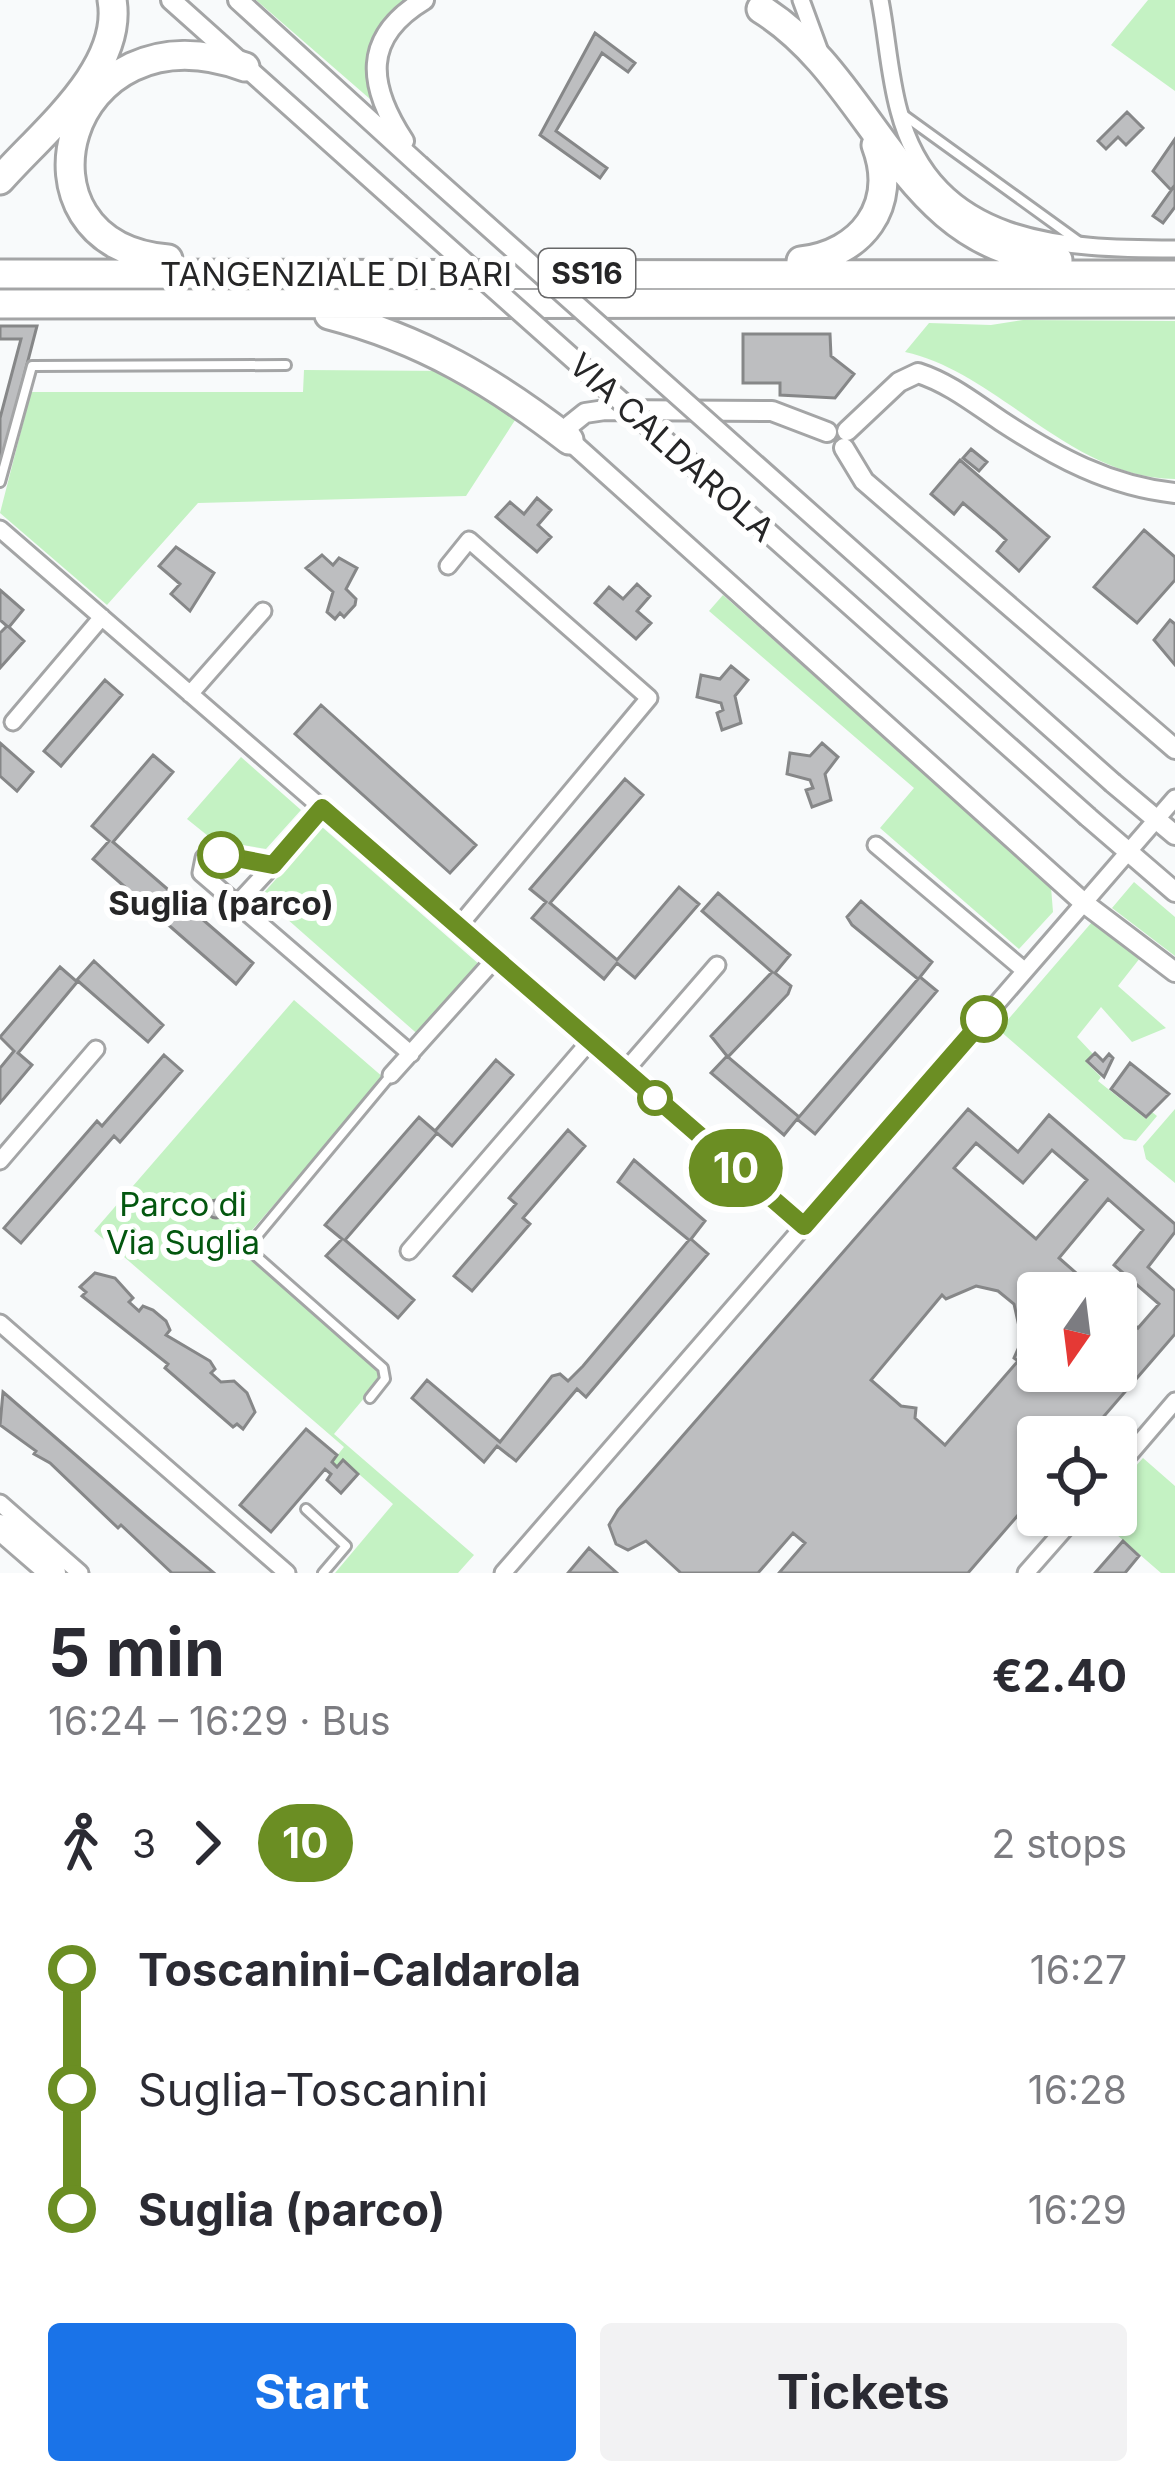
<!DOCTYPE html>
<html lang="en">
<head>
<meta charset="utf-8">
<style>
	:root { --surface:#fff; --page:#f2f2f3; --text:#2b2b33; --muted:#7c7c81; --accent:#1a73e8 }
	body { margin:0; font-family:Inter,sans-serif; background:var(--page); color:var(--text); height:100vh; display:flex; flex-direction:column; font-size:45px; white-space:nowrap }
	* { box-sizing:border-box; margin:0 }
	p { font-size:39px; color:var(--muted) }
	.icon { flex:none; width:66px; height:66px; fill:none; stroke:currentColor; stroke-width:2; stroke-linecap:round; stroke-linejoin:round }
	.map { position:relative; height:1573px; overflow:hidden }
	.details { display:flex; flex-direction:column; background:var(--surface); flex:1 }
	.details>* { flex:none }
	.badge { padding:0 24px; border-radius:39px; font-size:42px; line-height:78px }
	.needle { width:78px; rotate:194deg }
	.buttons { position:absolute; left:1017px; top:1272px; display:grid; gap:24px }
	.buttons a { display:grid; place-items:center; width:120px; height:120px; border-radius:12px; background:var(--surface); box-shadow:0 3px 9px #0004; font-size:60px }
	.map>.badge { position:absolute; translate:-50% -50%; box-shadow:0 0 0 6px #fff }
	.legs { display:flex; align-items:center; gap:18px; height:132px; padding:0 48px; font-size:39px }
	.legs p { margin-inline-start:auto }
	.overview { display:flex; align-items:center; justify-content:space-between; height:204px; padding:0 48px }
	h1 { font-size:66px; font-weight:700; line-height:90px }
	.cta { display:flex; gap:24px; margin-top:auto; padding:24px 48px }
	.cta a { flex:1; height:138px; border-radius:12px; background:var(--accent); color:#fff; font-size:48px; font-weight:700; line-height:138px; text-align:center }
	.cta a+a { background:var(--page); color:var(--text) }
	ul { padding:0 48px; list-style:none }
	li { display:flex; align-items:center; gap:42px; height:120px; font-size:45px }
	li i { display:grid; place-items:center; width:18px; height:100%; margin:0 15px; background:currentColor }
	li i::after { content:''; width:30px; height:30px; margin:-15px; border:9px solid; border-radius:50%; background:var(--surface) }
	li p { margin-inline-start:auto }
	li:first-child i { background:linear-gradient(#0000 50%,currentColor 0) }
	li:last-child i { background:linear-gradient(currentColor 50%,#0000 0) }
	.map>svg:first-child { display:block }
	.green { fill:#c4f2c3 }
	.building { fill:#bdbec0; stroke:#868788; stroke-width:3; fill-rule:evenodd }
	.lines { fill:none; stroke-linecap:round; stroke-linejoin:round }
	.service-casing { stroke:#a4a5a6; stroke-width:14 }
	.minor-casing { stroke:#a4a5a6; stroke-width:21 }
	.tertiary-casing { stroke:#a4a5a6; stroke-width:24 }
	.primary-casing { stroke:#a4a5a6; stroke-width:30 }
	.trunk-casing { stroke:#a4a5a6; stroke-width:33 }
	.service { stroke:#fff; stroke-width:8 }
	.minor { stroke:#fff; stroke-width:15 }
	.tertiary { stroke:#fff; stroke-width:18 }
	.primary { stroke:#fff; stroke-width:24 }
	.trunk { stroke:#fff; stroke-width:27 }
	.tertiary-bridge-casing { stroke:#a4a5a6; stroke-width:24; stroke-linecap:butt }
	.tertiary-bridge { stroke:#fff; stroke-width:18 }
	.line-1-casing { stroke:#fff; stroke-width:27 }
	.line-1 { stroke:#6b8e23; stroke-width:18 }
	.stop-1-dot { fill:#fff; stroke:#6b8e23; stroke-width:6 }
	.labels { text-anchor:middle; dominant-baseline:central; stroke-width:12; stroke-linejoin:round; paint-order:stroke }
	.shield { fill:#fff; stroke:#676768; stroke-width:3 }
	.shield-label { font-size:30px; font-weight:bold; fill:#262627 }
	.street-label { font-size:33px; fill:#262627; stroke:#fff }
	.stop-label { font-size:33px; font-weight:bold; fill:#262627; stroke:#fff }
	.park-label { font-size:33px; fill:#03570f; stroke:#fff }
</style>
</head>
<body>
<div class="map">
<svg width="1175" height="1573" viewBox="0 0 1175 1573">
	<rect width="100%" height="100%" fill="#f8fafb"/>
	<path class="green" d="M256,0h148c-30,23 -37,63 -34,99z
		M1148,0h27v91l-64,-46z
		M1023,320l152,1v158c-105,-1 -177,-107 -270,-127l24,-29 62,2z
		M304,370l146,1 69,43 -53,82 -268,7 -91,102 -107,-92 31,-121h272z
		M723,595l328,292 2,25 -34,37 -139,-121 34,-40 -205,-177z
		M241,757l60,53 -35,39 -53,-9 -26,-21z
		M322,827l158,138 -58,73 -161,-142z
		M1134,882l41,35v39l-63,-48z
		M1092,922l48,36 -22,28 48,42 -34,14 -31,-35 -24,30 16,17 -7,8 15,15 -3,4 48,38 6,-7 5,4 -21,25 -12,-2 -125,-109z
		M294,1000l90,78 -138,159 -2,13 136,120 1,8 -47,56 140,121 -16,18h-123l58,-69 -49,-43 -7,6 -5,-5 12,-15 -250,-216z
		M1175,1109v74l-29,-24 -3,-13z
		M1143,1458l32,28v87h-14l-67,-58h22v-27z"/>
	<path class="building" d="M595,33l40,30 -7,9 -26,-19 -46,78 51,37 -7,10 -60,-43z
		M1127,112l16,16 -17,17 -8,-8 -12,12 -8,-8z
		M1175,139v46l-4,5 -18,-19z
		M1175,185v22l-12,16 -10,-7z
		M0,326h37l-37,142v-50l21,-79h-21z
		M743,334h87l1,22 23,18 -19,24 -55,-3v-12h-37z
		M971,449l16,13 -8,9 -16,-13z
		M960,460l89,77 -30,34 -22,-20 9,-11 -11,-10 -32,-27 -9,11 -23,-20z
		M537,498l14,12 -13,15 13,12 -14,15 -41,-35 14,-15 14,12z
		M1144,530l31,27v23l-38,43 -43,-36z
		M176,547l38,26 -24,38 -19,-17 9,-10 -21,-18z
		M322,555l11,10 6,-7 18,10 -11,21 10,10 -1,6 -11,12 -4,-4 -5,6 -8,-7 6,-20 -27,-24z
		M637,584l13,12 -13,15 14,12 -15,16 -41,-36 14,-16 14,12z
		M0,590l23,20 -14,17 15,14 -24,27v-35l7,-7 -7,-6z
		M1170,620l5,4v41l-21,-25z
		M731,666l17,14 -13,16 6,27 -19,7 -5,-17 6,-3 -2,-7 -24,-6 4,-22 19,4z
		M105,680l17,15 -61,71 -17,-15z
		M321,705l155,140 -26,28 -155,-139z
		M0,743l33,29 -16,19 -17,-15z
		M822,743l16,14 -13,17 6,26 -19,7 -6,-17 7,-2 -3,-8 -23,-6 3,-21 20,3z
		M153,755l20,17 -60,70 140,121 -17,21 -143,-125 16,-18 -17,-15z
		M625,779l18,16 -93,108 67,57 62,-73 20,17 -64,74 -18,-15 -13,16 -72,-61 14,-16 -16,-13z
		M718,893l72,62 -15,18 16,13 -3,8 -60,63 71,60 119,-138 -66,-54 -5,-8 14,-16 71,61 -12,15 17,14 -122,143 -18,-15 -13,16 -73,-62 16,-17 -16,-20 61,-64 -70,-61z
		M94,961l69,64 -15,17 -70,-61 -60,72 14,12 -32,38v-35l14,-17 -14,-14 60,-70 16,14z
		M1095,1053l8,8 6,-7 4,4 -9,19 -17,-16z
		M164,1055l18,16 -62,71 -6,-6 -93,107 -17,-15 93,-107 5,5z
		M496,1060l17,15 -61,71 -15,-13 -92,107 69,60 -16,18 -72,-62 16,-17 -17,-14 94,-108 16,14z
		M1130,1063l39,31 -23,23 -35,-28z
		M968,1109l50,43 31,-37 126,109v8l-27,35 27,24v43l-89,103h-48v55l-70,81h-189l26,-30 -12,-10 -35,40h-77l-35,-32 -18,9 -12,-6 -7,-19 9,-15zM976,1286l22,5 16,13 8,36 -8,18 4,3 -73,84 -30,-27 1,-10 -15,-2 -30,-26 71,-85 4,4zM1038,1293h78v78h-78z
		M568,1130l17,16 -62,72 7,6 -58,67 -18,-15 62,-72 -7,-6z
		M976,1143l47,40 29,-33 35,30 -51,59 -82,-71z
		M634,1160l71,61 -14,18 17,15 -122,143 -9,-8 -61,72 -19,-15 -13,16 -72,-64 15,-18 73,62 52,-66 8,-2 8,7 15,-15 106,-126 -71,-58z
		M1108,1199l35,31 -29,35 45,39 -21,24 -22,-20v-15h-17l-40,-35z
		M207 1209a9 9 0 1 1 18 0a9 9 0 1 1-18 0Z
		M95,1273l20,5 18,20 -4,4 10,9 4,-5 10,4 13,11 4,9 -4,5 44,26 5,8 -4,4 10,9 13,-1 13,12 8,19 -12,17 -6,-5 -4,3 -68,-59 3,-4 -86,-68 4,-4 -6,-5z
		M3,1392l143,124 68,57h-42l-51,-48 -3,3 -68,-65 -16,-9 2,-3 -36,-26z
		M306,1429l31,26 -5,7 5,5 6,-7 15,14 -17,19 -14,-13 4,-6 -6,-5 -54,63 -31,-27z
		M1123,1541l16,15 -14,17h-30z
		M589,1548l28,25h-49z"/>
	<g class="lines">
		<g class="service-casing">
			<path id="service" d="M905,116l173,125
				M0,482l32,-116 254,-1
				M370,1398l15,-19 -2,-11 -136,-120 143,-172
				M306,1509l40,37 -23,27"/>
		</g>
		<g class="minor-casing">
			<path id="minor" d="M801,0l18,49
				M880,0c7,36 9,75 19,111 35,134 164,138 276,138
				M0,529l804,697
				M448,566l21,-26 180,158 -191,229
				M190,694l73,-83
				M13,722l89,-105
				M322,808l-49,57 -52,-10 -17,3 -3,15 210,181
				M876,845l149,126
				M236,905l37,-40
				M625,1071l92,-106
				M391,1075l104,-116
				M0,1161l96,-112
				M409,1251l181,-210
				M0,1323l287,250
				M1116,1470l59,-69
				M0,1503l80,70
				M503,1573l672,-775
				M1026,1573l51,-58"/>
		</g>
		<g class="tertiary-casing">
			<path id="tertiary" d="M171,0l227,203
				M238,0l181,165
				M404,141c-36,-55 -43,-103 20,-141
				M847,431l52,-49 19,-9c31,10 56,30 83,48 55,36 108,65 174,72
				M827,432l-55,-21 -167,-1 -20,3 -15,12 -1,15 515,463 91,69
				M844,448l20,33 311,268
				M1113,783l62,52
				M1088,817l87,75"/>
		</g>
		<g class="primary-casing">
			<path id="primary" d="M0,1527l53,46"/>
		</g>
		<g class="trunk-casing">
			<path id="trunk" d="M761,9c115,71 141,241 297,251
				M0,180c41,-47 124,-111 112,-180
				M168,259c-168,-14 -105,-259 77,-192
				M801,261c60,-7 98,-55 75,-116
				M0,274l1175,1
				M0,304l1175,-1
				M329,315c93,24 165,67 240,125"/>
		</g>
		<use href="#service" class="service"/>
		<use href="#minor" class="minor"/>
		<use href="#tertiary" class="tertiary"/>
		<use href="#primary" class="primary"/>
		<use href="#trunk" class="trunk"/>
		<g class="tertiary-bridge-casing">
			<path id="tertiary-bridge" d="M419,165l694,618
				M398,203l690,614"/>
		</g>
		<use href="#tertiary-bridge" class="tertiary-bridge"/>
	</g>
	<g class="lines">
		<g class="line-1-casing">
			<path id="line-1" d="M221,855l52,10 49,-57 482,418 180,-207"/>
		</g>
		<use href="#line-1" class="line-1"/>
	</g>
	<g class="stop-1-dot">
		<circle cx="221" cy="855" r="21"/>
		<circle cx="984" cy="1019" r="21"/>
		<circle cx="655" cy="1098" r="15"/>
	</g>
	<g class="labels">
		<rect class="shield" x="539" y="249" width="96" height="48" rx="9"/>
		<g class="shield-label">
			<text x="587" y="273">SS16</text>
		</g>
		<g class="street-label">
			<text x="336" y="274">TANGENZIALE DI BARI</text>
			<text transform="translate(672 447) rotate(42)">VIA CALDAROLA</text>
		</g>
		<g class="stop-label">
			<text x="221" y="903">Suglia (parco)</text>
		</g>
		<g class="park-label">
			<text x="183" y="1204">Parco di<tspan x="183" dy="38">Via Suglia</tspan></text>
		</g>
	</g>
</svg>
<div class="buttons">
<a><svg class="needle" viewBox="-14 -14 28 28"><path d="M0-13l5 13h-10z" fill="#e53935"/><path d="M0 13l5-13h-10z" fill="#7c7c81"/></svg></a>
<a><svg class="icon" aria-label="locate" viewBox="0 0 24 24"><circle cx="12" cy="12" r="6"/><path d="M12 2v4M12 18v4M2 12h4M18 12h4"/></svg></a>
</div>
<b class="badge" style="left:736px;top:1168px;background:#6b8e23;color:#fff">10</b>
</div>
<section class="details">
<div class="overview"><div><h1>5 min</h1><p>16:24 – 16:29 · Bus</p></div><b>€2.40</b></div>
<div class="legs"><svg class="icon" aria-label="walk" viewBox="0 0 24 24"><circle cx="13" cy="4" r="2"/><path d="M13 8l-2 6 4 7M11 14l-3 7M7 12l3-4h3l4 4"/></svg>3<svg class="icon" aria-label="forward" viewBox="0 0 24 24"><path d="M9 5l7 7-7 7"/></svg><b class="badge" style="background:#6b8e23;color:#fff">10</b><p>2 stops</p></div>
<ul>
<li><i style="color:#6b8e23"></i><b>Toscanini-Caldarola</b><p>16:27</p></li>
<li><i style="color:#6b8e23"></i><span>Suglia-Toscanini</span><p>16:28</p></li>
<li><i style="color:#6b8e23"></i><b>Suglia (parco)</b><p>16:29</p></li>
</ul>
<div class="cta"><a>Start</a><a>Tickets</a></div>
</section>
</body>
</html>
